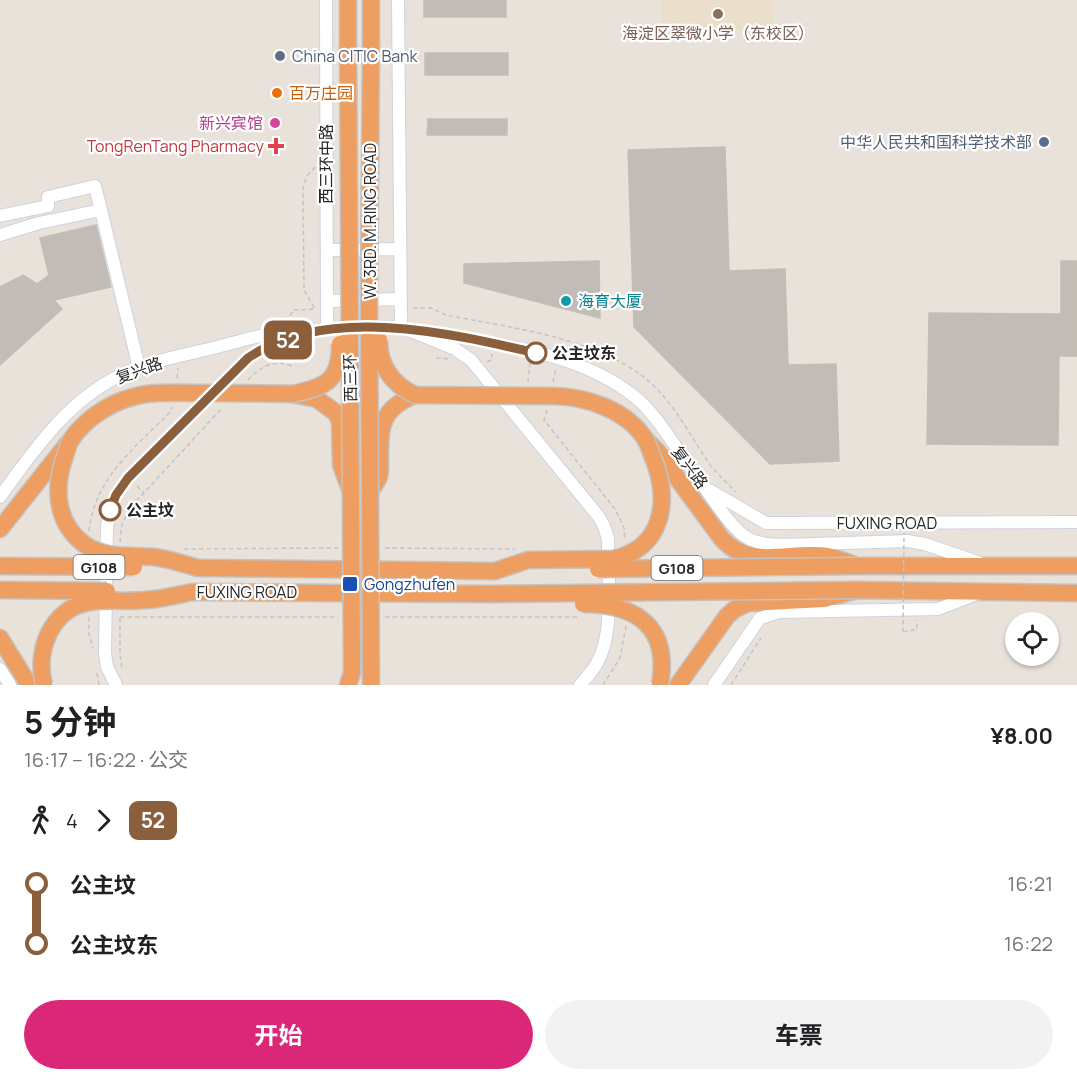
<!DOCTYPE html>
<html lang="zh">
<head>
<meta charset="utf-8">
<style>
	:root { --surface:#fff; --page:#f2f2f2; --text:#202124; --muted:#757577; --accent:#db2777 }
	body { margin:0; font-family:Manrope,"Noto Sans SC",sans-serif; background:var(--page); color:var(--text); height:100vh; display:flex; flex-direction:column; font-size:22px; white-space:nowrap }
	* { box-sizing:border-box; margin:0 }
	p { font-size:20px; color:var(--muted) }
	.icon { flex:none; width:33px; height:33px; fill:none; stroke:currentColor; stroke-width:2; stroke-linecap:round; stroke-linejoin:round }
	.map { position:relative; height:685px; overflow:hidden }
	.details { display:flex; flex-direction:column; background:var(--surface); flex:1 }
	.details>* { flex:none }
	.badge { padding:0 12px; border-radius:9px; font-size:21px; line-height:39px }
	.controls { position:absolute; left:1005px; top:612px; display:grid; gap:12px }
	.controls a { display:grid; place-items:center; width:54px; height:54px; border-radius:50%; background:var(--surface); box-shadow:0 2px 4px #0004; font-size:30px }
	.map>.badge { position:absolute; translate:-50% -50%; box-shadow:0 0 0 3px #fff }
	.legs { display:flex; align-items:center; gap:9px; height:66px; padding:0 24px; font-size:20px }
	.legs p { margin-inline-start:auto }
	.overview { display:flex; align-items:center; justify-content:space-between; height:102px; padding:0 24px }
	h1 { font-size:33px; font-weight:700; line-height:45px }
	.primary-button { display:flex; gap:12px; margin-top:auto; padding:12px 24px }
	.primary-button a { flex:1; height:69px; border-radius:36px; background:var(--accent); color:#fff; font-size:24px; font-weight:700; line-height:69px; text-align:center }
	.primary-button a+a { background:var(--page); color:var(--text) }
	ul { padding:0 24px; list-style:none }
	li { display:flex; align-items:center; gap:21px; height:60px; font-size:22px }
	li i { display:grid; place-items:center; width:9px; height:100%; margin:0 8px; background:currentColor }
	li i::after { content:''; width:15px; height:15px; margin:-8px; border:4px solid; border-radius:50%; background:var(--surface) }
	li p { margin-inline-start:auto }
	li:first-child i { background:linear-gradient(#0000 50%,currentColor 0) }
	li:last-child i { background:linear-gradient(currentColor 50%,#0000 0) }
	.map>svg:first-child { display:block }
	.education { fill:#e9dfca }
	.building { fill:#c1bcb5; stroke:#c3beb4; stroke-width:1.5 }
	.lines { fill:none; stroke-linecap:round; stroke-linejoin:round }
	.minor-casing { stroke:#cfd2df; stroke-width:14 }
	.highway-casing { stroke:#c3c3c3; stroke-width:19 }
	.path { stroke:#c3c3c3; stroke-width:1.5; stroke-dasharray:4.5 3; stroke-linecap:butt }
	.minor { stroke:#fff; stroke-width:12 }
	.highway { stroke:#ed9e60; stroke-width:16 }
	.highway-bridge-casing { stroke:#c3c3c3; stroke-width:19; stroke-linecap:butt }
	.path-bridge { stroke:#c3c3c3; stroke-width:1.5; stroke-dasharray:4.5 3; stroke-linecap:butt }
	.highway-bridge { stroke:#ed9e60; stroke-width:16 }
	.line-1-casing { stroke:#fff; stroke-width:14 }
	.line-1 { stroke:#8b5e3c; stroke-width:9 }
	.education-dot { fill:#8d6e63; stroke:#fff; stroke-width:2 }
	.service-dot { fill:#5c6f8a; stroke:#fff; stroke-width:2 }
	.food-dot { fill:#e8710a; stroke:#fff; stroke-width:2 }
	.hotel-dot { fill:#d1479c; stroke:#fff; stroke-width:2 }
	.health-dot { fill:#e0444e; stroke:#fff; stroke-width:2 }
	.culture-dot { fill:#0f9aa8; stroke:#fff; stroke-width:2 }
	.stop-1-dot { fill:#fff; stroke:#8b5e3c; stroke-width:3 }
	.transit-dot { fill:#1a4fb4; stroke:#fff; stroke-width:2 }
	.labels { text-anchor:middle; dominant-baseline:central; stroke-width:4.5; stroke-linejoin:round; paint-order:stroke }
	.shield { fill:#fff; stroke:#686868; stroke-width:1.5 }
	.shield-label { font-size:15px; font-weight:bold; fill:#272727 }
	.education-label { font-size:16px; fill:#785e54; stroke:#fff }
	.service-label { font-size:16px; fill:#4e5e75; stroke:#fff; text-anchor:start }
	.food-label { font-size:16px; fill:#c56008; stroke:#fff; text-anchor:start }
	.hotel-label { font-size:16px; fill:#b23c85; stroke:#fff; text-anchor:end }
	.health-label { font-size:16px; fill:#be3a42; stroke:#fff; text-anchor:end }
	.street-label { font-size:16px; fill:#272727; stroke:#fff }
	.culture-label { font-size:16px; fill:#0d838f; stroke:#fff; text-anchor:start }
	.stop-label { font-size:16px; font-weight:bold; fill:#272727; stroke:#fff; text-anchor:start }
	.transit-label { font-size:16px; fill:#164399; stroke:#fff; text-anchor:start }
</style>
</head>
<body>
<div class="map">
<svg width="1077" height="685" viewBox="0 0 1077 685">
	<rect width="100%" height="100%" fill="#e8e2da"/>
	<path class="education" d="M662,0h111v30l-111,-1z"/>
	<path class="building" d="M424,0h82v17h-82z
		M425,53h83v22h-83z
		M428,119h79v16h-80z
		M725,147l4,124 56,-2 3,96 48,-1 3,97 -69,3 -136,-137 -6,-177z
		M96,225l15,62 -57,13 8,9 -62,56v-78l23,-12 14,9 12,-9 -9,-37z
		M599,261l1,57 -136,-35v-19z
		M1061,261h16v95h-18l-1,89 -131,-1 2,-131 132,1z"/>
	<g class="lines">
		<g class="minor-casing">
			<path id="minor" d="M326,0l1,328
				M398,0l3,327
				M0,216l48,-10v-9l47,-11 6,24
				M0,235l39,-12 62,-13 38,158
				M327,250l73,-1
				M327,301l74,-2
				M429,332c69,13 149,19 206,65 22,18 37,46 54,68 14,18 41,65 60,74 20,9 45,5 67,5 31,-1 61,-2 91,-3l18,3 55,19
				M709,490l57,33 311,-1
				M0,497c33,-46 68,-97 121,-122 29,-14 64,-20 96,-28 31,-8 62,-18 94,-18
				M0,669l10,16
				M116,685l-9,-18 -2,-14 2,-128 9,-30 12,-17 120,-120 14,-9 15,-6 50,-15 74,-1 54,22 16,11 128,157 5,9 4,13c0,34 6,90 -9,120 -4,10 -12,18 -19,26
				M714,685l46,-67 19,-6 159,-3 39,-15"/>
		</g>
		<g class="highway-casing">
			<path id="highway" d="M348,0v44
				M371,45v-45
				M292,394l25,5 19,14 4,8 1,44 9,24
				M646,440l12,12 64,87c29,32 69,11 105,17 11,2 21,7 31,10h219
				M370,491c3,-4 6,-8 8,-12 3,-5 2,-13 2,-19 0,-33 0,-51 35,-65
				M0,529l69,-87
				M198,568l297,3
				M192,592l302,2
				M0,638l29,47
				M348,685l4,-12
				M678,685l49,-69 8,-7 13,-6 76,-4 33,-9 220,3"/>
		</g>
		<path class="path" d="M315,167l-8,9 -4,12 1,102 11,19
			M413,308h18l15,7c66,13 164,24 212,75 20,21 34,48 50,72 8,11 18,20 28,30
			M284,319l5,-1 4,-8 23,-1
			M436,358l14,1
			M487,362l4,-2 1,-6
			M177,378l1,-10
			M248,380c13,-14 26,-21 44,-14
			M528,382l2,-19
			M553,382l3,-13
			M547,410l-3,10 71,89 9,19 1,12
			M137,486l7,7
			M89,531c5,-53 48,-85 82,-120l1,-4
			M120,542l2,-18 9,-17 91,-99
			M385,548l130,1
			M184,549l154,-1
			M89,617v17l4,14
			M120,617h218
			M385,617h193
			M120,618v36l2,16
			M903,632l14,-3v-9
			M97,673l2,12
			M603,685l17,-27 6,-32
			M731,685l30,-47"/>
		<use href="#minor" class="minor"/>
		<use href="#highway" class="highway"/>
		<g class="highway-bridge-casing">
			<path id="highway-bridge" d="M348,44l4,629
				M371,45l-2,257 2,383
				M379,340c0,26 13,44 36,55l137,1c33,0 75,14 93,43 4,6 6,15 9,21 16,42 9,88 -41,99l-85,1 -33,11
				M0,566l134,1
				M198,568c-14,-4 -29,-9 -44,-11 -24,-2 -49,2 -70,-13 -27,-20 -30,-53 -21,-82 3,-7 4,-16 8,-22 13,-20 38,-37 62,-43 20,-6 42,-4 63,-4 32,0 64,0 96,1 34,-7 48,-13 48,-50
				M598,569l260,-3
				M0,590l107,1
				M494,594l363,-4
				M583,604c54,0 87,23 77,81
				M44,685c-9,-34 7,-77 46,-83 18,-3 38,0 56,-2 15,-1 31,-5 46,-8"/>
		</g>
		<path class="path-bridge" d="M903,632l1,-99"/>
		<use href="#highway-bridge" class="highway-bridge"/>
	</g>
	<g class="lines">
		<g class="line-1-casing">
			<path id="line-1" d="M110,510l6,-15 12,-17 120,-120c78,-54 202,-25 288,-5"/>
		</g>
		<use href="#line-1" class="line-1"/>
	</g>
	<circle class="education-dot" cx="718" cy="14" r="6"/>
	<g class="service-dot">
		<circle cx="280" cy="56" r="6"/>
		<circle cx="1044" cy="142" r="6"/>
	</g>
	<circle class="food-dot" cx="277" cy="93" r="6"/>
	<circle class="hotel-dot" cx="275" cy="123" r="6"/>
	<path class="health-dot" d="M273 137h6v6h6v6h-6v6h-6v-6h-6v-6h6z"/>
	<circle class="culture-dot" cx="566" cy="301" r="6"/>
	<g class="stop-1-dot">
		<circle cx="536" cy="353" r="10"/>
		<circle cx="110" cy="510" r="10"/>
	</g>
	<rect class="transit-dot" x="342" y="576" width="16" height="16" rx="3"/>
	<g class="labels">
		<g class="shield">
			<rect x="73.5" y="555" width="51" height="24" rx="4.5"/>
			<rect x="651.5" y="556" width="51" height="24" rx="4.5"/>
		</g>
		<g class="shield-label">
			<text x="99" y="567">G108</text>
			<text x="677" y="568">G108</text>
		</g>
		<g class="education-label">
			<text x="718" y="33">海淀区翠微小学（东校区）</text>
		</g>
		<g class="service-label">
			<text x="292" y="56">China CITIC Bank</text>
			<text x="1032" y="142" text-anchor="end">中华人民共和国科学技术部</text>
		</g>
		<g class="food-label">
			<text x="289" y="93">百万庄园</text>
		</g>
		<g class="hotel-label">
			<text x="263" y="123">新兴宾馆</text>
		</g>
		<g class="health-label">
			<text x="264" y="146">TongRenTang Pharmacy</text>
		</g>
		<g class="street-label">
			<text transform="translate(326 164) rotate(-90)">西三环中路</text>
			<text transform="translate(370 221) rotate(-90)">W. 3RD. M.RING ROAD</text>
			<text transform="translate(139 370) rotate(-20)">复兴路</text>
			<text transform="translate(350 378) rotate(-91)">西三环</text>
			<text transform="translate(690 467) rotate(53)">复兴路</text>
			<text x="887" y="523">FUXING ROAD</text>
			<text x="247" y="592">FUXING ROAD</text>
		</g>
		<g class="culture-label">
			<text x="578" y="301">海育大厦</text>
		</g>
		<g class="stop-label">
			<text x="552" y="353">公主坟东</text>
			<text x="126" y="510">公主坟</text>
		</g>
		<g class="transit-label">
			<text x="364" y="584">Gongzhufen</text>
		</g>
	</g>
</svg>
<div class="controls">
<a><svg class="icon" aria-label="locate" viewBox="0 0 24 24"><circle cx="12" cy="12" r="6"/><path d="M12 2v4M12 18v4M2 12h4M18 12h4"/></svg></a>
</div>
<b class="badge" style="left:288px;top:340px;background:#8b5e3c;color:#fff">52</b>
</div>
<section class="details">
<div class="overview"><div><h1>5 分钟</h1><p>16:17 – 16:22 · 公交</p></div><b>¥8.00</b></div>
<div class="legs"><svg class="icon" aria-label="walk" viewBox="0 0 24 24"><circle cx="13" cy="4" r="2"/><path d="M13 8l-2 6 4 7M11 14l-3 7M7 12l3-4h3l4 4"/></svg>4<svg class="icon" aria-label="forward" viewBox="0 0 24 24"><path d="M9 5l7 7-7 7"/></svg><b class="badge" style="background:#8b5e3c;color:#fff">52</b></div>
<ul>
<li><i style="color:#8b5e3c"></i><b>公主坟</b><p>16:21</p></li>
<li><i style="color:#8b5e3c"></i><b>公主坟东</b><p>16:22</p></li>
</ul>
<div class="primary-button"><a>开始</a><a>车票</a></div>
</section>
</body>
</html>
